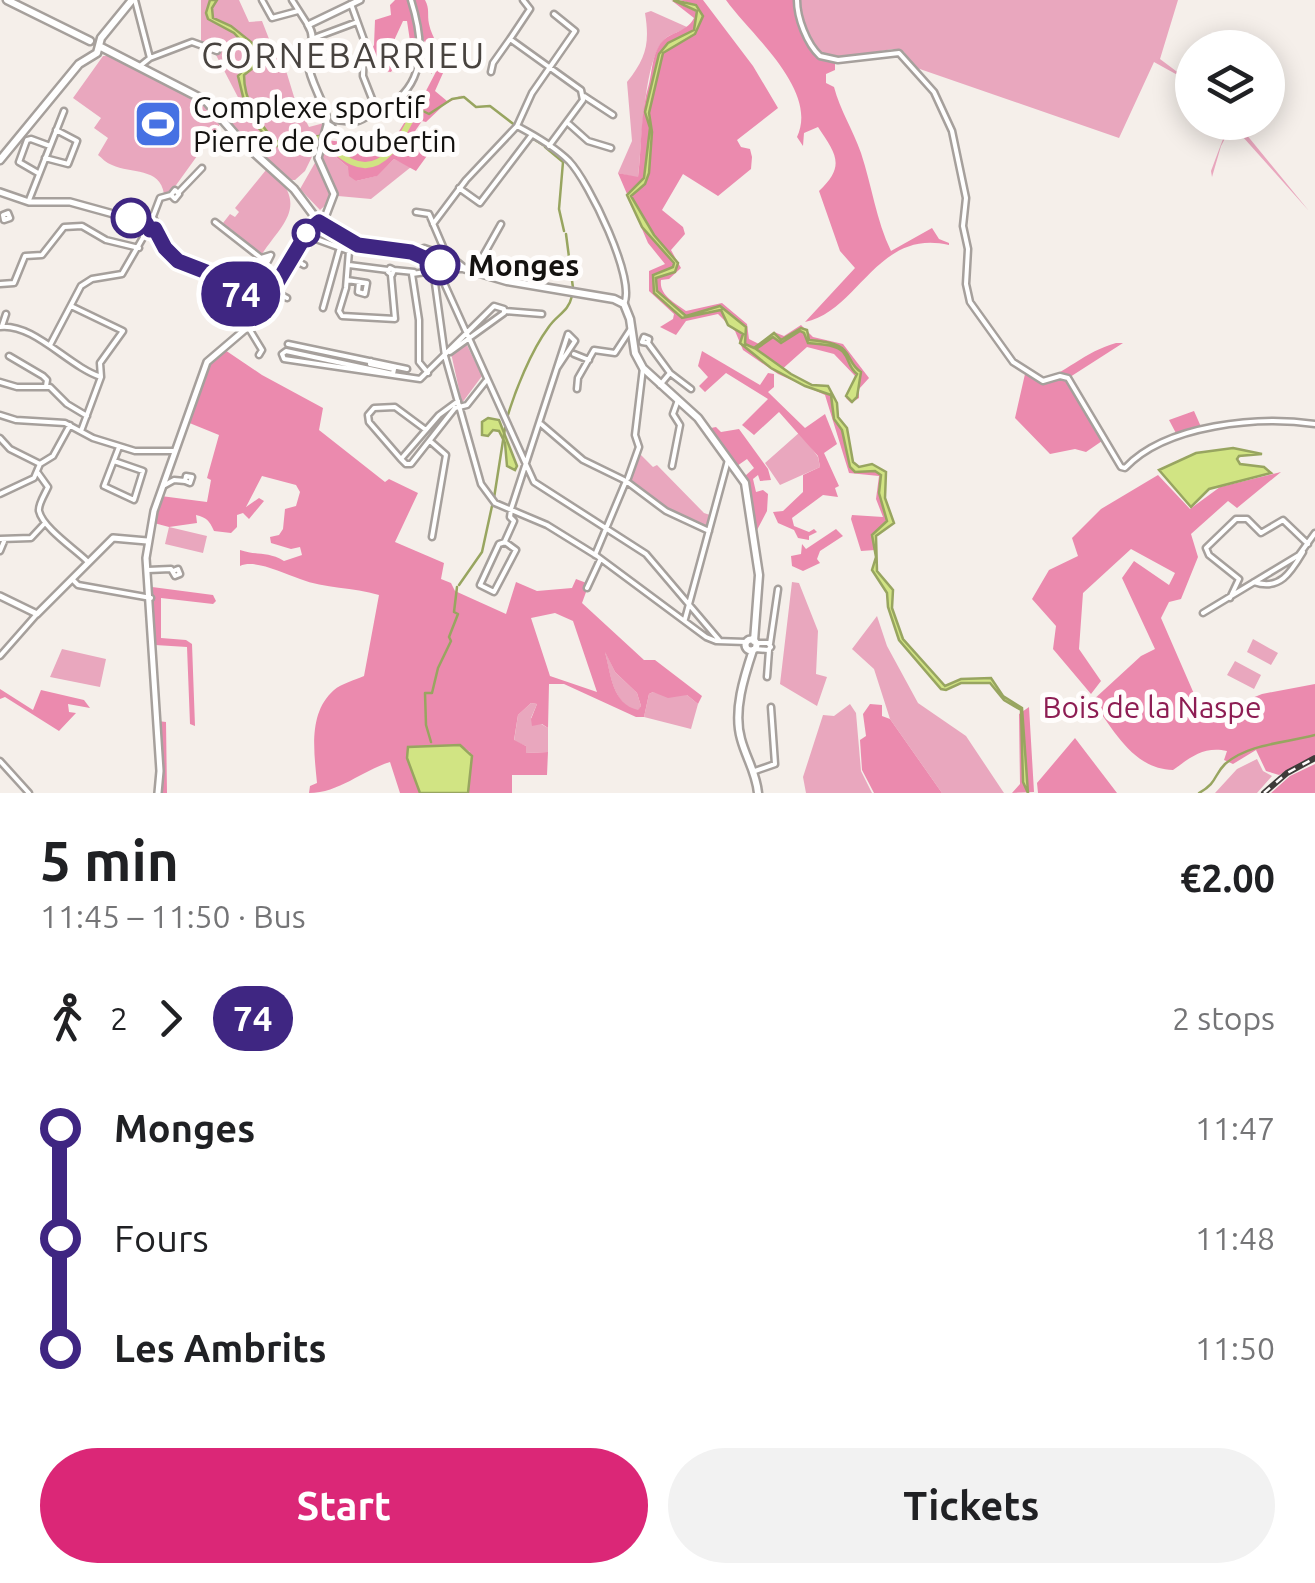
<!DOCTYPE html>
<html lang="en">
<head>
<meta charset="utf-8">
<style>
	:root { --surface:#fff; --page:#f2f2f2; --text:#202124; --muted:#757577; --accent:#db2777 }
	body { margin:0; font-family:Ubuntu,sans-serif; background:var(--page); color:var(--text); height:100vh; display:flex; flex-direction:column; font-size:38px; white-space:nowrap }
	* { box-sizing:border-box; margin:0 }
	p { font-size:32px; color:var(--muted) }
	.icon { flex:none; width:55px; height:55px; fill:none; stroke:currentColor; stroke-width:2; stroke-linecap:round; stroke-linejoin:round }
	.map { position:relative; height:793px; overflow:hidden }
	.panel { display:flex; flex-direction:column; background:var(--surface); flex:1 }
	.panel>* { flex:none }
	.badge { padding:0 20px; border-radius:32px; font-size:35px; line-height:65px }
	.buttons { position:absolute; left:1175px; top:30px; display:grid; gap:20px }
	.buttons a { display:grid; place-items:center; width:110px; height:110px; border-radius:50%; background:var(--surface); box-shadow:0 5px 25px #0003; font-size:50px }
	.map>.badge { position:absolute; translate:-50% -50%; box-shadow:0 0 0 5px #fff }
	.legs { display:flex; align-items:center; gap:15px; height:110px; padding:0 40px; font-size:32px }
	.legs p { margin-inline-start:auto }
	.headline { display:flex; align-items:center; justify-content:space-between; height:170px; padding:0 40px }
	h1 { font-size:55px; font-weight:600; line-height:75px }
	.primary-button { display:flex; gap:20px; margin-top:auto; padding:20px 40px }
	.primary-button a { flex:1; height:115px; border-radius:60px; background:var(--accent); color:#fff; font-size:40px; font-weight:600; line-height:115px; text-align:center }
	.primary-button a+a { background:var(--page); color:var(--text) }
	ul { padding:0 40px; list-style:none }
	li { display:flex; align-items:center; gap:35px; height:110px; font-size:38px }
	li i { display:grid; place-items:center; width:15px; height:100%; margin:0 12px; background:currentColor }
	li i::after { content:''; width:25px; height:25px; margin:-12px; border:8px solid; border-radius:50%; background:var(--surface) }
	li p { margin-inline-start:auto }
	li:first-child i { background:linear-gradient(#0000 50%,currentColor 0) }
	li:last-child i { background:linear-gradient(currentColor 50%,#0000 0) }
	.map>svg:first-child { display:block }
	.green { fill:#e9a7be }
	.forest { fill:#eb8aae; fill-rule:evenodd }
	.water { fill:#d1e483; stroke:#98a560; stroke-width:2.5 }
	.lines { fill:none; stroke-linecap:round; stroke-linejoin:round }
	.stream { stroke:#98a560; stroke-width:2.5 }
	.river { stroke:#d1e483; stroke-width:6 }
	.minor-casing { stroke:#a6a09c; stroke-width:9 }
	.tertiary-casing { stroke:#a6a09c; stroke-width:10 }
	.secondary-casing { stroke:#a6a09c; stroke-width:11 }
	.minor { stroke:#fff; stroke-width:4 }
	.tertiary { stroke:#fff; stroke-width:5 }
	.secondary { stroke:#fff; stroke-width:6 }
	.rail-casing { stroke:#3e3b39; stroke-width:6 }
	.rail { stroke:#fffdfc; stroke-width:2.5; stroke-dasharray:8; stroke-linecap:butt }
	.line-1-casing { stroke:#fff; stroke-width:22 }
	.line-1 { stroke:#3f2682; stroke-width:15 }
	.stop-1-dot { fill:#fff; stroke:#3f2682; stroke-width:5 }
	.labels { text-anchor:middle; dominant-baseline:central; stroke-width:10; stroke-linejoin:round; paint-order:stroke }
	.poi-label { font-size:30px; fill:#141210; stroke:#fffdfc; text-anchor:start }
	.stop-label { font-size:30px; font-weight:bold; fill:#141210; stroke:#fffdfc; text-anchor:start }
	.park-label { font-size:30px; fill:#8d1d53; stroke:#fffdfc }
	.quarter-label { font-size:35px; letter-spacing:2.5px; fill:#48433f; stroke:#fffdfc }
</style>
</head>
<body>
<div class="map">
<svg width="1315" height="793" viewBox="0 0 1315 793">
	<rect width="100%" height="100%" fill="#f5efea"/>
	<path class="green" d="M201,0h38l10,22 13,-1 9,23 12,11 25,-8 -2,8 -22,9 11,36 14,27 15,-4 2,5 -21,43 -10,9h-6l-42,-36 -22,-27 16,-14 -25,-48 -15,-9z
		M799,0h379l-18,59 32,24 -38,-21 -35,76 -205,-71 -10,-15 -11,-3 -62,10c-20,-8 -32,-38 -32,-59z
		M651,11l36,16c-6,5 -15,6 -21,11 -23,18 -24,109 -28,140l-20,-5 14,-32 -5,-59c19,-24 23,-38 18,-69z
		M103,56h10l90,45 20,19 -49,68 -10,6c-4,-27 -33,-20 -52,-29 -6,-2 -10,-7 -14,-10l10,-17 -14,-10 7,-10 -28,-20z
		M1229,123h8l72,88 -75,-84h-3l-10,19 -9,31 -1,-6z
		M323,146l25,21 8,14 20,-5 18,-17 17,8 -40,32 -33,-3 -16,-33z
		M316,161l14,26 -2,16 -8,7 -20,-21z
		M266,170l7,6 3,-2c30,34 7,49 -14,80l-39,-31 7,-9 5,3 4,-5 -4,-4z
		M466,343l16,33 -20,27 -11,-50z
		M800,432l18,25 2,10 -40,18 -15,-22z
		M639,453l14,14 4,-2 47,48 6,2 -3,12 -40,-18 -38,-30z
		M169,527l38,9 -4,17 -38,-9z
		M792,582l7,1 19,48 -2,43 11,3 -10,29 -37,-22z
		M877,616l10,30 31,57 48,33 38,57h-62l-52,-74 -16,-50 -22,-20z
		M1253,639l25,14 -7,12 -24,-13z
		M62,649l44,10 -6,28 -50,-10z
		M604,649l11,23 22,21 4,13 -3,5c-27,-7 -27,-39 -34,-62z
		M1235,661l26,14 -7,14 -27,-14z
		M653,692l34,3 11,9 -7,25 -47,-12 5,-23z
		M531,703l6,1 -6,14 17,10v24l-22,1v-7l-12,-5 4,-26z
		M850,704l6,9 5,58 11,22h-66l-3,-16 20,-62 11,1z
		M1257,759l6,12 9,5 -15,17h-42l22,-24z"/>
	<path class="forest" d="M395,0h30c5,9 2,14 4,24 3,15 14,25 13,41l5,-1 -12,27 12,10 16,-6 -18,9 -19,18 -4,-1 -11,16 18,16 -13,18 -22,-12 -17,17 -21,5 -7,-5 -1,-9 -25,-21 3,-6 17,2 12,7 41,-13 17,-27 4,-1 22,-42 -8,8 -1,-28 -11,-9 -2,21 -18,14 11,-31 -3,-20h-4l-18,39 9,7 -3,5 -9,-1 -17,-9 9,-17 1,-25 16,-5 -1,-10z
		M671,0l26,12 -3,18 -26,13 -9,11 -14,58 5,16 -6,50 -16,17 14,32 32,36 3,-2 -23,-26 -23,-39 14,-12 4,-11 3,-41 -3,-19 14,-60 32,-19 8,-18 -7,-11 -16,-5h23l50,66 25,42 -41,32 4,7 9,2 2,8 -1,12 -33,27 -35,-22 -21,36 21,17 2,7 -14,16 10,18 -12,11 -8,1c-2,15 13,22 25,31l36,-8 25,21 2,15 10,5 15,-12 10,4 17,-11 12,12 30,7 26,34 -10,11v9l-8,5 -5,-5 11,-20 -23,-24 -27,-7 -28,25 26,14 24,7 4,7 1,19 8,11 8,37 5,5 20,-1 8,5c-2,18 6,33 4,49l-11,8 -1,17 -14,1 -10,-32 1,-4 31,2 -7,-18 3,-23 -30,-3 -24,-78 -47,-21 -35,-24 -8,-19 -17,-17 -32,7 -10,14 -16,-8 13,-8 1,-5 -25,-23v-20l16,-7 -17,-21 -30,-70 20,4c4,-32 2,-63 11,-93 3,-13 3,-26 10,-38 8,-15 27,-12 35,-28z
		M726,0h69c-2,25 16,57 40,63v7l-9,4v9l8,4c6,23 19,43 27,66 11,33 15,67 30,98l41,-23 7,11 10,4v2c-72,-17 -90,66 -144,77l50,-54 -15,-17 -21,-60c27,-25 17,-37 -1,-64l-14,6 -1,13 -6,-9c22,-47 -46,-102 -71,-137z
		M1116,343h7l-53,34 -9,-2 -2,3 9,2 34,61 -16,11 -11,-3 -25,5 -35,-36 10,-44 14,9c24,-9 47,-32 77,-40z
		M225,350l37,25 61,33 -4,22 66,52 4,-3 29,14 -23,49 49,21 -3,16 10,4 4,8 51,23 10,-32 21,9 35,-3 4,-9 13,5 -7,19 62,57h11l47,36 -4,8 -11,-9 -19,3 -15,-6 -4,2 -5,23h-8l-72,-33h-15l-1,44 -6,-4 -10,2 -1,-7 6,-15 -6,-1 -13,12 -4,25 12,6v7l22,-1 -1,23h-35v18h-44l2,-41 -10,-7 -52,2 -1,11 13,35h-20l-10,-31c-29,9 -51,31 -81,31l1,-7 7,-3c-3,-32 -9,-70 17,-93 7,-6 21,-10 30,-14l15,-81c-26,-8 -54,-6 -79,-16 -18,-6 -45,-20 -60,-13v-16c18,6 27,1 44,11l18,-6 -2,-8 -9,2 -20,-6 -1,-6 9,-2 4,-6 2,-20 11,-3 4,-14 -4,-7 -34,-9 -16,31 13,-9 5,3 -15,18 -6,-6 -6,2v12l-6,6 -17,-2c-5,-11 -7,-13 -18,-16l1,8 -28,4 -15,-4 7,-27 46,6 4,-22 -4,-2 12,-43 -32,-13c9,-26 14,-56 38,-72zM555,613l18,8 24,71 -47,-16 -19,-58zM605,652l10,20 22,21 4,13 -3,4c-26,-6 -27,-36 -33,-58z
		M702,351l58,34 8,-12 6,1v13l-6,5 37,36 20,-14 12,30 -13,9 15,33 -4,2 3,9 -15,-2 -31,23 2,8 15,6 5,-3 3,3 -8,4v4l-11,-2 -4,-8 -16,-7 -5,-11 10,-1 20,-19v-17l17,-8 -2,-11 -39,-44 -25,23 -12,-10 26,-26 -42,-26 -21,19 -6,-6 9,-9 -10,-11z
		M1194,411l8,18 -24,8 -9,-17z
		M716,427l5,5 18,-3 29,40 3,11 -11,1 -2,-6 -5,4 3,13 7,-2 5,4 -1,17 -10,19 -12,-54 9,-8 -7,-9 -10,7 -21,-25 -5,-13z
		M1281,472l-44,36 -9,-7 -37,33 7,23 -17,42 -12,3 -8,16 37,85 22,8 42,-17 53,-10v72l-36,19 -13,-4 -10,-21 -23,14 -9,-4 3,-9c-23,-5 -36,6 -54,19 -40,-1 -59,-40 -81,-69l49,-45 14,-7 -33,-71 12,-17 35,24 6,-12 -44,-24 -48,44 -4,56 22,32 -10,13 -38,-45 3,-23 -24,-27 17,-29 29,-14 -6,-18 29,-29 57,-34 32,34 30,-22z
		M836,529l7,7 -23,15 -3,8 3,4 -17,8 -11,-5 -1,-10 10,-2 1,-10 4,5z
		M152,587l61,8 3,6 -3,3 -52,-6v40l25,2 6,4 3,82 -5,-2 -3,-77 -32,-2z
		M0,689l33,21 8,-20 43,10 6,8 -22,-4 1,8 7,1 -17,18 -54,-34 -5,2z
		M870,704l12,1v11l8,3 52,74h-68l-12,-23 -2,-30 6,-4 -3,-22z
		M1029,707l5,85 -22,1 8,-9 -1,-70z
		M158,721l8,1 1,71h-8z
		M1075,738l42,55h-79l-1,-10z
		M1315,764v29h-44l19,-17z"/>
	<path class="water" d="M210,0h7l-5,8 1,10 18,8 30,24 1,11 -18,14c0,26 14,47 31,66l13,1 36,-7 -4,9 -44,2 -28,-29 -10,-41 18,-19 -22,-24 -26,-14 -2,-6z
		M673,0l23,5 7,11 -8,18 -32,19 -14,60 3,19 -3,41 -4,11 -14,12 23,39 24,28 -3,9 -19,6 1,13 29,25 34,-10 26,21 -1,17 9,4 20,-15 7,7 20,-12 6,2 2,10c10,1 28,2 35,10 8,8 6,15 17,22l-4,25 -5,5 -6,-6 11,-22c-9,-7 -7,-14 -14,-22 -7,-8 -26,-8 -35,-9l-4,-10 -4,-2 -19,12 -8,-6 -17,12 35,25 21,11 16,1 9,17 1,14 9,11 6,34 6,5 13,-3 14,8 -1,26 9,25 -18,13 1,35 16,19 -1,18 11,31 42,47 16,-7 30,-1 12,18 19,12 6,85 -5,-11 -2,-72 -17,-10 -14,-17h-29l-15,7 -5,-1 -42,-49 -11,-33 -1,-14 -15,-23 4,-13 -4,-22 15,-14 -8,-28 2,-18 -6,-4 -20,1 -5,-5 -8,-37 -8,-11 -3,-24 -26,-9 -34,-18 -31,-25 3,-9 -15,-9 -7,-15 -39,8 -28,-25 -1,-18 20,-8 1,-4 -32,-36 -15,-32 17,-17 6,-50 -5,-16 14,-58 9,-11 26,-13 3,-19z
		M488,418l11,2 18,46 -2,4 -8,-4 -2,-23 -6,-12 -6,-1 -5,6 -6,-1v-13z
		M1233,448l29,6 -23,2 -2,3 3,5 24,3 7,6 -62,16 -18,18 -32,-37 37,-17z
		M460,745l12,11 -4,37h-48l-13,-35 1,-11z"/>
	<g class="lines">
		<path class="stream" d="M417,108l12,6 23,-15 12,-2 12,10 14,-1 35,27
			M535,140l8,5
			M545,147l18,15 -4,47 5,22
			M566,234l7,54
			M507,418c8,-27 24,-67 41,-90 9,-14 20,-15 24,-32
			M494,498l11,-70
			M459,585l23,-33 10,-46
			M431,742l-5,-17 -1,-32h7l6,-25 13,-27 -2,-4 9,-23 -4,-2 3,-25
			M1199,793c19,-11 14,-17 26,-29 24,-21 62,-21 90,-29"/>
		<path class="river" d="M319,139c12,6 21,18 33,23 35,16 54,-34 66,-57"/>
		<g class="minor-casing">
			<path id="minor" d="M135,0l15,58
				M262,0l10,18 26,-7
				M292,0l16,25
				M797,0c0,18 10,44 23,56l18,4 61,-7 35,39 18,39 14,67 -3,28 5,23 -2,35 4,18 43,60 30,19 17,-5 8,2 53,89 4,1c41,-44 134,-52 190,-44
				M351,4l13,36 -1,36 13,33
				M314,38l43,-16
				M510,39l20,-30 -7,-9
				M140,66l10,-8 42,-16 25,9
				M491,72l2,-9 17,-24 71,51 2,10 -34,46
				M584,96l29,19
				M335,120c27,3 22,3 43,-11 7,-4 15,-6 21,-11 29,-26 22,-66 12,-98
				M569,124l19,17 23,7
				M517,126c17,9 38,21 52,35 20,21 67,118 55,143
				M45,158l23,6 9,-23 -21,-11
				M38,173l-19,-11 8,-22 4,-1 19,7
				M459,188l21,15 51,-67
				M175,190l4,4 -4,5 -4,-4z
				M179,192l23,-24
				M29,200l35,-89
				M416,212l13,2 18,42
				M8,213l2,5 -6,2 -1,-5z
				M152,219l8,-21 11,-3
				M215,222l46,36 7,3 3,-6 -10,3
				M433,224l33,-44 51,-54 15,-33 43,-62 -21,-17
				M305,235l44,16 -3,37 -7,23 3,5 53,3 -4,-44
				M293,259l11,6
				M428,261l6,15 11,80 36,128 14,19 52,22 50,31 109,81 10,4 30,1
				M349,265l39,5
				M444,267l-4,7 94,208 112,72 74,87
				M390,268l4,2 -2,5 -4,-3z
				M394,270l20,2
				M474,272l27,-48
				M347,280l20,3 -2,11 -7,-2 1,-10
				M0,284l14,-1 11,-27 17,-1 22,-28 18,-1 24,14 33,8
				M273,291l14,7
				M71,306l52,25 -23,32 1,14 -20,54
				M323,308l17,-61
				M504,311l38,3
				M2,326l4,-12
				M0,327c34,-4 69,40 101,50
				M248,327l14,23 -3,5
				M648,343l1,-4 -5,-2 -2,5 6,1 22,30
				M288,344l119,25
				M50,345l31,-59 11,-7 30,-5 26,-45
				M574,354l15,6
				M9,356l34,20 4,4 -1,6
				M371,361l-1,3 24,5 -1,5
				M428,373l-9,-11v-42l-7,-46 21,-3
				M393,374l-107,-23 -4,3 2,5 136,20 74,-73 10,3v4l-54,39
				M0,382l17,5h33l17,17 20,12
				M660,385l10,-12 21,16
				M577,389l1,-11 16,-28 21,3 15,-23
				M458,401l-19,14 -38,44 5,5h5l44,-56 12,-3 19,-24
				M0,415l16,5 49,3 28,15 42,13h38
				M541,424l42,36 43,21 40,30 43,20
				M0,438l10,11 30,15 13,-8 17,-31
				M430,441l16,14 -14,82
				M401,459l-32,-37 -1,-7 6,-7 21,-1 31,23
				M114,461l29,10 -9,29 -30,-14 15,-39
				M672,466l8,-41 -7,-11 5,-14
				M38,473l10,14c-3,7 -10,17 -9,24 4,17 36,38 48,50
				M628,478l11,-31 -4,-12 8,-67
				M165,485l9,-5 11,1 1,-5 6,1 -2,6 -5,-2
				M0,494l34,-16 6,-14
				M511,509l57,-175 7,7 -18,27
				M0,539l31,-1 14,-15
				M505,541l9,-20 -4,-4 1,-7
				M505,542l11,8 -22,42 -14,-7 19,-41z
				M0,551l5,-12
				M595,555l31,-74
				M148,570l23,-1 4,7 5,-2 -2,-5 -5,2
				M73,580l5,5 73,13
				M1254,582c26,9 37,-10 49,-30
				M587,588l13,-28
				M1230,598l9,-19 -30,-24 -3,-7 30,-29h11l14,14 22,-13 25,24
				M1203,613l96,-58 16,-22
				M685,619l43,-159
				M770,644l8,-55
				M755,649l13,1 3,-3 -3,-4h-12
				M0,656l37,-42
				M767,677l2,-27
				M0,761l29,32
				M755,771l20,-7 -4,-57"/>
		</g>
		<g class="tertiary-casing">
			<path id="tertiary" d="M332,127l-5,-3c0,-20 -17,-40 -19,-61 -2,-17 10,-22 0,-38l52,-25
				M0,192l29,10h41l76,21
				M326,215l8,-21 -16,-36 9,-33
				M146,223l8,-3 1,9
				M155,229l10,19 12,13 32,12 53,35
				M0,596l37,18 76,-76 34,3
				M158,793l2,-22 -14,-213 8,-47 53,-149 41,-35 68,-108"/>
		</g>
		<g class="secondary-casing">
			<path id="secondary" d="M7,0l83,41
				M99,46l107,55 34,39 54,49 24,32 24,17 35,11 34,3 13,-3 27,9 11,9
				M0,160l79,-96 18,-11 4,-15 31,-38
				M411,252l37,16h15l44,13 107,18 10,5 6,15 5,34 8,15 55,50 47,65 14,92 -5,66
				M745.5 645a5.5 5.5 0 1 1 11 0a5.5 5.5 0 1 1-11 0Z
				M753,650c-9,27 -20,61 -12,89 5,19 15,33 17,54"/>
		</g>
		<use href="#minor" class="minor"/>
		<use href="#tertiary" class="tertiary"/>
		<use href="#secondary" class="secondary"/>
		<g class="rail-casing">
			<path id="rail" d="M1264,793l23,-20 28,-15"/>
		</g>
		<use href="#rail" class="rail"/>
	</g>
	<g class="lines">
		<g class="line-1-casing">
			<path id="line-1" d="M131,218l15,5 4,7 5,-1 10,19 13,13 31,12 53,35 46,-77 11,-9 39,23 53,7 29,13"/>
		</g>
		<use href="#line-1" class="line-1"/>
	</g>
	<defs>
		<g id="stadium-square" transform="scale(2.5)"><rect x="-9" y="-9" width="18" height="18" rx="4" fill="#4671e3" stroke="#fffdfc"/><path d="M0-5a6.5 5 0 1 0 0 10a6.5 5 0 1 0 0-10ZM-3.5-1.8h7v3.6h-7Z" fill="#fff"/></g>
	</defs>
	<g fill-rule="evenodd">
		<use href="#stadium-square" x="158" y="124"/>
	</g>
	<g class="stop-1-dot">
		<circle cx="131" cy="218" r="18"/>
		<circle cx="306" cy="233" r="12"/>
		<circle cx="440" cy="265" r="18"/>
	</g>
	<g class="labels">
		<g class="poi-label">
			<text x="193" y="107">Complexe sportif<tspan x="193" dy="34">Pierre de Coubertin</tspan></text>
		</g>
		<g class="stop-label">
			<text x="468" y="265">Monges</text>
		</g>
		<g class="park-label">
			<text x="1152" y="707">Bois de la Naspe</text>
		</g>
		<g class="quarter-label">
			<text x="344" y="55">CORNEBARRIEU</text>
		</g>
	</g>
</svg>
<div class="buttons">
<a><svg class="icon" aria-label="layers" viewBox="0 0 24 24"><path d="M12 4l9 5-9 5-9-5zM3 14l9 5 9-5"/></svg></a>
</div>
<b class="badge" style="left:241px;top:294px;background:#3f2682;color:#fff">74</b>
</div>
<section class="panel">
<div class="headline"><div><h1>5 min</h1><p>11:45 – 11:50 · Bus</p></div><b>€2.00</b></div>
<div class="legs"><svg class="icon" aria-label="walk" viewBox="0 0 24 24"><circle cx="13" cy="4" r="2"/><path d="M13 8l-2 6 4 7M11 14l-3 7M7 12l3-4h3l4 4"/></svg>2<svg class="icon" aria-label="forward" viewBox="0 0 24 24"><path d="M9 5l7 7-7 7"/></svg><b class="badge" style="background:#3f2682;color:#fff">74</b><p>2 stops</p></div>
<ul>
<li><i style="color:#3f2682"></i><b>Monges</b><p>11:47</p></li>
<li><i style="color:#3f2682"></i><span>Fours</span><p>11:48</p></li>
<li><i style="color:#3f2682"></i><b>Les Ambrits</b><p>11:50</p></li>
</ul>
<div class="primary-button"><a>Start</a><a>Tickets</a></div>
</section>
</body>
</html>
